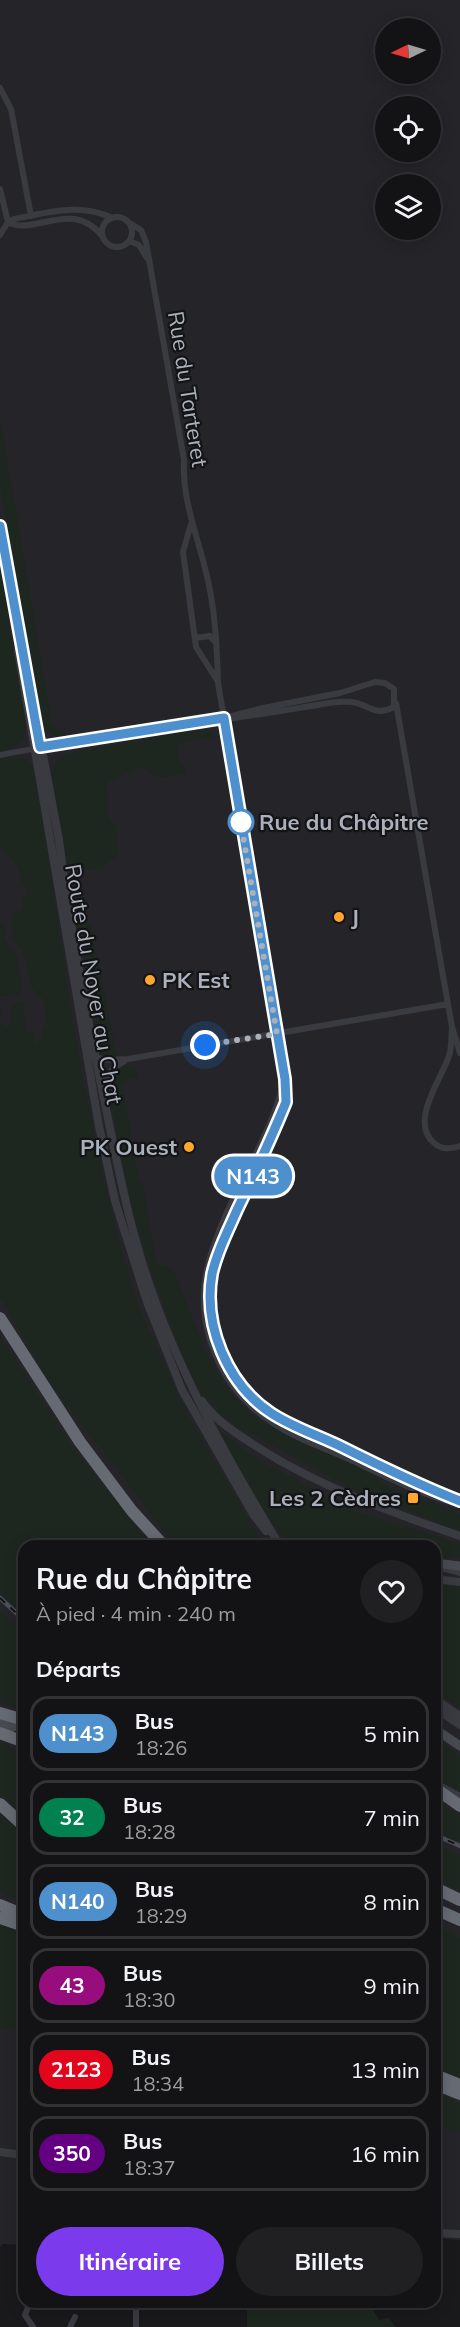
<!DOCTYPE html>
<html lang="fr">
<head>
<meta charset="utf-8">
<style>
	:root { --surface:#131315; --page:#202022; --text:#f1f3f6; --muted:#9d9ea0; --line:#323234; --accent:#7c3aed }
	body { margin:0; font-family:Mulish,sans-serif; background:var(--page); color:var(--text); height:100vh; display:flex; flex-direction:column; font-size:22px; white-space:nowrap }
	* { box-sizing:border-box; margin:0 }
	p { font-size:20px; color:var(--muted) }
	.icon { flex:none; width:33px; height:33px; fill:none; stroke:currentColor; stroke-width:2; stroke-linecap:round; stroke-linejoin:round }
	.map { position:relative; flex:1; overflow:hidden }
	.drawer { position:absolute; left:18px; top:1540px; width:423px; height:768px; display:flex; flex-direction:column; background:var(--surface); border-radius:18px; box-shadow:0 3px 15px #0003,0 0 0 2px var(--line) }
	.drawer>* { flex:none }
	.badge { padding:0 12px; border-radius:20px; font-size:21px; line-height:39px }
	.needle { width:39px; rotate:265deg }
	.tools { position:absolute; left:375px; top:18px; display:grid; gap:12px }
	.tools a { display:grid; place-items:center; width:66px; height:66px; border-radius:50%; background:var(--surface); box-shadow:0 3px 15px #0003,0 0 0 2px var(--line); font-size:30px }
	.you { position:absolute; width:30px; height:30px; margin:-15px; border:4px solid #fff; border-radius:50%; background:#1a73e8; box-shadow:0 0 0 9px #1a73e833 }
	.map>.badge { position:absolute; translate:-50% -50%; box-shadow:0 0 0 3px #fff }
	h2 { padding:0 18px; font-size:22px; line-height:54px }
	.round { display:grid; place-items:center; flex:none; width:63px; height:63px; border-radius:32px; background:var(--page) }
	.headline { display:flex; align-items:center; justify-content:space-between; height:102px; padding:0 18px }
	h1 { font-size:28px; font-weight:700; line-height:45px }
	.cta { display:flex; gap:12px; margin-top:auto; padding:12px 18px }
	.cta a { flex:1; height:69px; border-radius:36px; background:var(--accent); color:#fff; font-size:24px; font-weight:700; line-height:69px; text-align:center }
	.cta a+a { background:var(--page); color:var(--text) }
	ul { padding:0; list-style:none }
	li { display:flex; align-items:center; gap:18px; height:75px; margin:0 12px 9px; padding:0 6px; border:3px solid var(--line); border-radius:18px }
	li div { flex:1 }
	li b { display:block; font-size:22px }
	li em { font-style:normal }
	li .badge { min-width:66px; font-weight:700; text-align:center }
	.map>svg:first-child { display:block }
	.built { fill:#252529; fill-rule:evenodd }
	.green { fill:#1e271f }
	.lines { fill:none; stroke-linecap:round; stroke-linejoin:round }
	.minor { stroke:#3a3b41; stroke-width:6 }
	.tertiary { stroke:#3a3b41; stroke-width:8 }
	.secondary { stroke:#474b51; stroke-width:9 }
	.motorway { stroke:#656a73; stroke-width:12 }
	.rail-casing { stroke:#4c5056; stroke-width:4.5 }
	.rail { stroke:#141417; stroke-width:2; stroke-dasharray:7; stroke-linecap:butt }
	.motorway-bridge { stroke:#656a73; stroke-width:12 }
	.line-casing { stroke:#fff; stroke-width:14 }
	.line { stroke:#4d90cd; stroke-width:9 }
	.walk { stroke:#aab1bc; stroke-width:6; stroke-dasharray:0 10.8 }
	.stop-dot { fill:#fff; stroke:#4d90cd; stroke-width:3 }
	.poi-dot { fill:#ffa62e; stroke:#141417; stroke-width:2 }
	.labels { text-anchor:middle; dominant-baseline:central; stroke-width:4.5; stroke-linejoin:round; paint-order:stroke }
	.street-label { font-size:22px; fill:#aab1bc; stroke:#141417 }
	.stop-label { font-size:22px; font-weight:bold; fill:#aab1bc; stroke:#141417; text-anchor:start }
	.poi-label { font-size:22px; font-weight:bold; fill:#aab1bc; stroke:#141417; text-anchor:start }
</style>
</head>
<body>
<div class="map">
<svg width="460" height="2327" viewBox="0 0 460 2327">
	<rect width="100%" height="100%" fill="#19191c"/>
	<path class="built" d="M0,0h460v2240l-25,-2v-692h-411v699l-21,-1 -3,3zM386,28h44v46h-44zM386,106h44v46h-44zM386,184h44v46h-44z"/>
	<path class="green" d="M0,417l51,304 4,7 10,3 1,7c-12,-2 -18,-4 -24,-14l-42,-238z
		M0,566l26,158c-1,17 -9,25 -26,28z
		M196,730l13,1 6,5 -39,8 4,21 5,2 1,6c-21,5 -27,8 -45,-6l-35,16 3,36 7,7 2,28 -17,14 -27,4 2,13h7l1,5 -8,2 -4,-3 -21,-118c6,-11 13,-16 25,-20z
		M10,757l16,2 9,9 44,289 25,122 20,79 16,52 29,64 23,48 64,110 11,14h-92l-125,-163 -50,-87v-289l2,-1 -2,18 8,3 3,-10v-13l12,-2 4,31h8v11l7,-7v-11l5,-1 -4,-26c-18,-11 -12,-31 -21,-48 -2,-5 -7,-8 -10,-12l1,-24 10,-6 -1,-11 6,-2 -11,-30 -17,-20v-86z
		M79,897h4l4,7 -9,1 4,19 9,-2 23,122 5,13 -22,-2 -3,-19 1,-60 -18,-47 -5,-26 2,-5z
		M2,923l3,3v14l11,15 7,32 -5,8 -18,1v-72z
		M126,1066c8,1 11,3 13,12l-11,1 -5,6 16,94 4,5 14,82 8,-1 10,8c21,51 39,121 90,150 33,20 73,34 108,50l10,11 36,17h11l30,13v17l-103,-40 -104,-56 2,-2 -5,3 -29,-21 -21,-24 -12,-22 -39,-103 -15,-48 -27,-134 7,-11z
		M0,1336l73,112 79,98h-128v68l-24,-20z
		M217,1429l38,29 98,52 107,34v14h-25v-12h-145l-31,-41z
		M435,1582l25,3v123l-25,-16z
		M0,1611l24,21v73l-6,3 -18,-6z
		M435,1738l25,18v37l-25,-16z
		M0,1743l24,9v64l-24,-23z
		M435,1800l25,17v25l-25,-10z
		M0,1812l24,22v68l-24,-10z
		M435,1845l25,11v34l-25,-12z
		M0,1923l24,8v98h-24z
		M435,1926l25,12v140l-25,-10z
		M435,2093l25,11v29l-25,-9z
		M247,2302l122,1 10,17 9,-2 8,9h-149z"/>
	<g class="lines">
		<path class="minor" d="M0,88l11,21 20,107
			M0,189l8,33c26,15 64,-25 95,15
			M102 232a15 15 0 1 1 30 0a15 15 0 1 1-30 0Z
			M128,222l13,8 5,12 38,218c-2,38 12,72 21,108 10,37 12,77 13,115l67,396 1,24c-14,34 -30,67 -46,100 -10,22 -22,44 -27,68 -12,54 14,110 57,141l116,58 74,31
			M0,235l8,-13 6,-3c33,-6 66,-17 98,-1
			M129,241l10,4 8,13
			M191,524l-8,28 13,95 21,33
			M195,638l15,-2 6,7
			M396,703l46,267 10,57 8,26
			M0,755c109,-21 220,-33 329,-52 8,-1 15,-2 23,-1 19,3 22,15 42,5v-18l-9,-6 -10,-1 -35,11 -77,15 -39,10
			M452,1028c-1,9 0,19 -3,28 -8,24 -40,66 -15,87 8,7 16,6 26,3
			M87,1052c13,10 25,8 41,7l320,-55
			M283,1085c-16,62 -58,115 -74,176 -17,62 10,128 64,162 23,16 52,25 78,37 36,17 71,35 109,45
			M103,1092c3,-16 7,-24 22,-31
			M30,2302l-5,13 8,12
			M117,2302l19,6v19
			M70,2327l5,-10"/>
		<path class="tertiary" d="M0,526l59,314c11,89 28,177 46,264 13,63 25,127 47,188 32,90 79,173 128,254
			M18,651l81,475 16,75 32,101 35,88 71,124 13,17
			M202,1401c12,18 31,30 49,42 64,42 136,68 209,93
			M441,1567l19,5
			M435,1579l25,3
			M435,1699l25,17
			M435,1708l25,17
			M443,1788l17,9
			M0,2152l24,3
			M435,2233l25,1"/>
		<path class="secondary" d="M435,1563l25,3
			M0,1724l24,-11
			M435,1729l25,17
			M0,1733l24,-11"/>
		<path class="motorway" d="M0,1318l80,124 52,69 32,35
			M0,1733l24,9
			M435,1788l25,18
			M0,1804l24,22
			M435,1888l25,12
			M0,1905l24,10
			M435,1909l25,11
			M0,1918l24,8
			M435,2075l25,10
			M435,2084l25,10"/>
		<g class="rail-casing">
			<path id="rail" d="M0,1598l24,22
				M435,1835l25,11"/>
		</g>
		<use href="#rail" class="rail"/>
		<path class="motorway-bridge" d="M0,1713l24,7"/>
	</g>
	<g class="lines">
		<g class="line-casing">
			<path id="line" d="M0,526l40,221 184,-29 61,361 1,23c-15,37 -32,73 -49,108 -9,21 -20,41 -25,64 -9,51 15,110 59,139 21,14 46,22 69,33 40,20 79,39 120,55"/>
		</g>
		<use href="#line" class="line"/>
		<path class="walk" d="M205,1045l72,-11 -37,-216 1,4"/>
	</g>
	<circle class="stop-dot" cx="241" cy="822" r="12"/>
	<g class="poi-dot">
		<circle cx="339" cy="917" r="6"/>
		<circle cx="150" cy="980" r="6"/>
		<circle cx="189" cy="1147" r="6"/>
		<rect x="407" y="1492" width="12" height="12" rx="3"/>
	</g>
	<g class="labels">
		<g class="street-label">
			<text transform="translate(188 389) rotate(81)">Rue du Tarteret</text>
			<text transform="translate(94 984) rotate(80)">Route du Noyer au Chat</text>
		</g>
		<g class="stop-label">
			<text x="259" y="822">Rue du Châpitre</text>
		</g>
		<g class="poi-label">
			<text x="351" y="917">J</text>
			<text x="162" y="980">PK Est</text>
			<text x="177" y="1147" text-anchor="end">PK Ouest</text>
			<text x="401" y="1498" text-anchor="end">Les 2 Cèdres</text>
		</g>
	</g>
</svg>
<div class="tools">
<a><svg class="needle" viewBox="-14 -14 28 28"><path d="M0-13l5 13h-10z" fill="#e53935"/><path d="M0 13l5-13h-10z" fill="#9d9ea0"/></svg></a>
<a><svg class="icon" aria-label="locate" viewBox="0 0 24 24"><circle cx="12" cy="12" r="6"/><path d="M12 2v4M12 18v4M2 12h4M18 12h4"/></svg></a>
<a><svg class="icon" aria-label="layers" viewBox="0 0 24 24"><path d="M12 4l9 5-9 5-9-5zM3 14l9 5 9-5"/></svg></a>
</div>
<div class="you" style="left:205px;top:1045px"></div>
<b class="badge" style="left:253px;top:1176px;background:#4d90cd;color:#fff">N143</b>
<section class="drawer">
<div class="headline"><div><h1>Rue du Châpitre</h1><p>À pied · 4 min · 240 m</p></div><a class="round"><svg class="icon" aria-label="heart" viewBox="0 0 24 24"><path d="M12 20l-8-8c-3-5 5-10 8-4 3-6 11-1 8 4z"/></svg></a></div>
<h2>Départs</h2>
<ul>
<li><span class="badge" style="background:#4d90cd;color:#fff">N143</span><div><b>Bus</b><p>18:26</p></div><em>5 min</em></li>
<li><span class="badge" style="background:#00814f;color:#fff">32</span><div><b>Bus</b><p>18:28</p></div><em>7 min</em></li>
<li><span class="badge" style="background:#4d90cd;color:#fff">N140</span><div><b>Bus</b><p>18:29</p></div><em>8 min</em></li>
<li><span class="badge" style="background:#980d7d;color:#fff">43</span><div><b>Bus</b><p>18:30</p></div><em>9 min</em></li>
<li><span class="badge" style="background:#e3051c;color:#fff">2123</span><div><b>Bus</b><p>18:34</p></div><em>13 min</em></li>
<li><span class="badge" style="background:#640082;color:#fff">350</span><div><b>Bus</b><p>18:37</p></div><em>16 min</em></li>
</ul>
<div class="cta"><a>Itinéraire</a><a>Billets</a></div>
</section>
</div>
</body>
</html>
